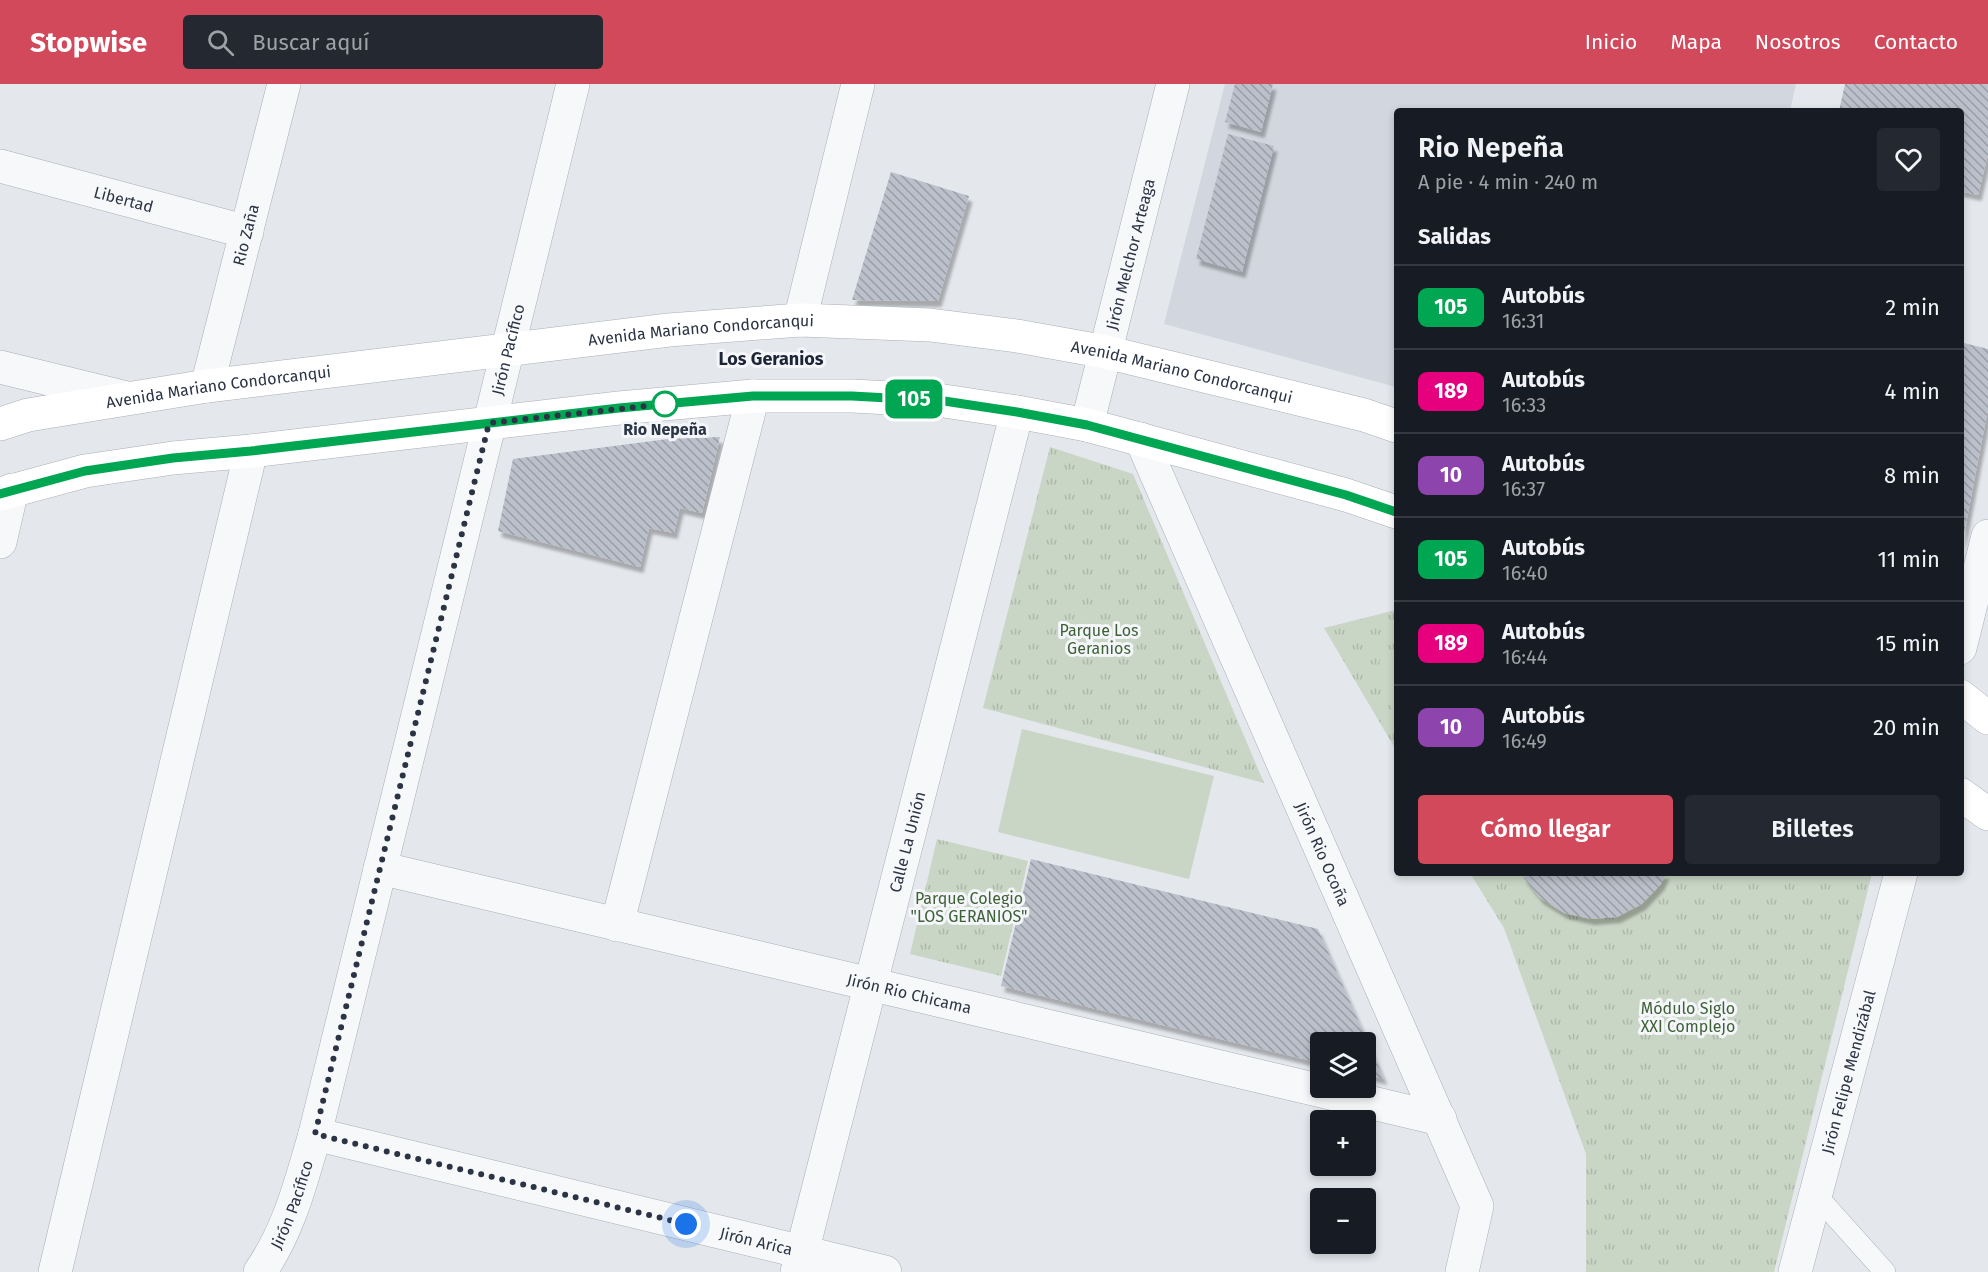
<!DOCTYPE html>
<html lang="es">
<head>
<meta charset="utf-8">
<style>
	:root { --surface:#171b24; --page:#242831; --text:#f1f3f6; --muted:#9ea1a6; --line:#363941; --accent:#d1495b }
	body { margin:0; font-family:"Fira Sans",sans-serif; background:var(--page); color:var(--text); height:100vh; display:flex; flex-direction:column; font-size:22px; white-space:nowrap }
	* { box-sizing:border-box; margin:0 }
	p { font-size:20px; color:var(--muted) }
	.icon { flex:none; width:33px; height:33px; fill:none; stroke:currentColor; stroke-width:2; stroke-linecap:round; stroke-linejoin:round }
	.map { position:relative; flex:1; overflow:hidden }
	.side { position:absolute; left:1394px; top:24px; width:570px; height:768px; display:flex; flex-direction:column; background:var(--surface); border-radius:6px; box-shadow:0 3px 9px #0003 }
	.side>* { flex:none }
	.badge { padding:0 12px; border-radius:9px; font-size:21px; line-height:39px }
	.tools { position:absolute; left:1310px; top:948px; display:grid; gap:12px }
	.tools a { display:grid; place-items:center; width:66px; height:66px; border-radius:6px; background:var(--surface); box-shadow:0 3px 9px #0003; font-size:30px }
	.you { position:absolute; width:30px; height:30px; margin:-15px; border:4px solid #fff; border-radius:50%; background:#1a73e8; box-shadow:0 0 0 9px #1a73e833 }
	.map>.badge { position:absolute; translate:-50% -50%; box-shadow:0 0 0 3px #fff }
	h2 { padding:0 24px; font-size:22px; line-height:54px }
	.round { display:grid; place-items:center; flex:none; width:63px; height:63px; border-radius:6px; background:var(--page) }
	.summary { display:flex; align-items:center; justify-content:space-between; height:102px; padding:0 24px }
	h1 { font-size:28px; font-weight:600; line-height:45px }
	.action { display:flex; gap:12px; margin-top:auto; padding:12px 24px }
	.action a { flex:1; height:69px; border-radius:6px; background:var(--accent); color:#fff; font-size:24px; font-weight:600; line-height:69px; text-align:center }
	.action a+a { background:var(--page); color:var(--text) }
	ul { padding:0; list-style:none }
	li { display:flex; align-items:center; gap:18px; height:84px; padding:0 24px; border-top:2px solid var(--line) }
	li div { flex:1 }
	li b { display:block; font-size:22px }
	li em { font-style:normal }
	li .badge { min-width:66px; font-weight:700; text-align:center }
	header { display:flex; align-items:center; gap:36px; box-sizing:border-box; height:84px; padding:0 30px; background:var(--accent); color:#fff }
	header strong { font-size:28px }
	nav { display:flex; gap:33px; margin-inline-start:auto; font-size:21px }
	.search { width:420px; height:54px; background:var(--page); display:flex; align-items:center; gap:15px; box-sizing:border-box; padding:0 21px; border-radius:6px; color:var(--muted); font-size:22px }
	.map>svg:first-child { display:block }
	.built { fill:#d2d6de }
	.park { fill:url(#park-tufts) }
	.garden { fill:#c9d6c5 }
	.building { fill:url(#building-back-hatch); filter:url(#shadow) }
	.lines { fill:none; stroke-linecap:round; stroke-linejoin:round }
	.lane-casing { stroke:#a9aeb7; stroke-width:22 }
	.street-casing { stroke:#a9aeb7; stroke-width:34 }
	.secondary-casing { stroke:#a9aeb7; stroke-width:34 }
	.lane { stroke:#f7f8fa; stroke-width:21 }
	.street { stroke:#f7f8fa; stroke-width:33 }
	.secondary { stroke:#fff; stroke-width:33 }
	.line-casing { stroke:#fff; stroke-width:14 }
	.line { stroke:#00a651; stroke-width:9 }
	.walk { stroke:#2b3445; stroke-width:6; stroke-dasharray:0 10.8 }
	.stop-dot { fill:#fff; stroke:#00a651; stroke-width:3 }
	.labels { text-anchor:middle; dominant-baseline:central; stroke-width:6; stroke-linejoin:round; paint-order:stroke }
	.street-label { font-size:16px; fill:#2b3445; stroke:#f4f6f9 }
	.stop-label { font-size:16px; font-weight:bold; fill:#2b3445; stroke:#f4f6f9 }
	.park-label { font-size:16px; fill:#3f6138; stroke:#f4f6f9 }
	.neighbourhood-label { font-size:18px; font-weight:bold; fill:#1d2536; stroke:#f4f6f9 }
</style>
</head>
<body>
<header>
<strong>Stopwise</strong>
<div class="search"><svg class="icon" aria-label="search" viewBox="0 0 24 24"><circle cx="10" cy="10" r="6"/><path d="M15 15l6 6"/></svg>Buscar aquí</div>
<nav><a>Inicio</a><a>Mapa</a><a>Nosotros</a><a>Contacto</a></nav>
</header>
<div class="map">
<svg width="1988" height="1188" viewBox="0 0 1988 1188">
	<defs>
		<pattern id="park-tufts" width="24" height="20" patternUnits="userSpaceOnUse" patternTransform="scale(1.5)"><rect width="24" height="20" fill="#c9d6c5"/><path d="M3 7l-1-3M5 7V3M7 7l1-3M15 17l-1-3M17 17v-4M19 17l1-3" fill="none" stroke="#adb8ab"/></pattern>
		<pattern id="building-back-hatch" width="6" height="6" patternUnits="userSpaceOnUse" patternTransform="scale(1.5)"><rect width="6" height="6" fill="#bbc0ca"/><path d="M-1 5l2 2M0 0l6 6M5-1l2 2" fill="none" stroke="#989da6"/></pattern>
		<filter id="shadow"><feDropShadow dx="3.5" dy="6" stdDeviation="1.5" flood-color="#0004"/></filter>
	</defs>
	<rect width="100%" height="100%" fill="#e4e7ec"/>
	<path class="built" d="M1225,0h571l-6,27h-394v276l-232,-63z"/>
	<path class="park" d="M1050,363l83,27 131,309 -281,-75z
		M1396,526v140l-72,-122z
		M937,755l91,22 -27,115 -91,-22z
		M1470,789h402l-98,399h-188v-118l-82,-226z"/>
	<path class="garden" d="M1396,572v67l-17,-62z
		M1022,645l192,47 -25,103 -191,-47z"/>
	<path class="building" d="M1235,0h38l-12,48 -36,-10z
		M1845,0h143v70l-10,41 -18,-4v-80h-121z
		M1228,50l46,12 -32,126 -46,-13z
		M891,88l78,24 -31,105 -86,-1z
		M1960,258l28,7v60l-26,135z
		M720,353l-18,76 -22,-5 -6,25 -25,-5 -9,39 -142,-36 15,-72 155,-20z
		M1031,775l287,70 66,150 -19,-5v-32h-45v21l-319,-77z
		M1536,789h130l-5,11 -19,20 -25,13 -26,2 -27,-6 -24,-15 -17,-21z"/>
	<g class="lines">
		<g class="lane-casing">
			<path id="lane" d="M1816,1111l69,77"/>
		</g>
		<g class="street-casing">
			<g id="street">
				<path id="s1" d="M0,82l247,66"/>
				<path d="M800,236l58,-236"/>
				<path d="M0,283l127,31"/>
				<path id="s2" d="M207,302l77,-302"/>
				<path id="s3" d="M1087,341l86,-341"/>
				<path id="s4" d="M1141,355l336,767 -15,66"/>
				<path d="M0,458l12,-52"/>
				<path d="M1960,564l28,-112"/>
				<path id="s5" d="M380,784l1060,251"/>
				<path d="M617,841l136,-529"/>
				<path id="s6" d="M315,1050l570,138"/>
				<path d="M55,1188l196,-821"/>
				<path id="s7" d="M260,1188c29,-42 41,-90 55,-138l258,-1050"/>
				<path id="s8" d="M797,1188l220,-860"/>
				<path id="s9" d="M1795,1188l106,-399"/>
			</g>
		</g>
		<g class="secondary-casing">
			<g id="secondary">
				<path id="s10" d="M0,340l28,-9 179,-29 462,-56 131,-10 130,5 87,11 89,16 258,63 32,11"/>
				<path d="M0,410l85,-23 88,-13 78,-7 368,-43 134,-12h100l91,5 73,11 70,13 259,70 50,17"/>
				<path d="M1960,612l28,22"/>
				<path d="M1960,710l28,20"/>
			</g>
		</g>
		<use href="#lane" class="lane"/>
		<use href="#street" class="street"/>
		<use href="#secondary" class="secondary"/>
	</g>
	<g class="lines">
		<g class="line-casing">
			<path id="line" d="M0,410l85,-23 88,-13 78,-7 368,-43 134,-12h99l92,5 73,11 70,13 259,70 50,17"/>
		</g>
		<use href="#line" class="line"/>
		<path class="walk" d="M665,320l-176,19 -174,711 371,90"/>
	</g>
	<circle class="stop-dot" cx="665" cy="320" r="12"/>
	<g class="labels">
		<g class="street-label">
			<text stroke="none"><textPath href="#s1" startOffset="128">Libertad</textPath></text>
			<text stroke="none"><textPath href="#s2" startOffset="156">Rio Zaña</textPath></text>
			<text stroke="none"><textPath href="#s3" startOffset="176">Jirón Melchor Arteaga</textPath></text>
			<text stroke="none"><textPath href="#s10" startOffset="708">Avenida Mariano Condorcanqui</textPath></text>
			<text stroke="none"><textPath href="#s7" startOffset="957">Jirón Pacífico</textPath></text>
			<text stroke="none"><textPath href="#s10" startOffset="1194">Avenida Mariano Condorcanqui</textPath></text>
			<text stroke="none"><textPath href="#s10" startOffset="222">Avenida Mariano Condorcanqui</textPath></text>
			<text stroke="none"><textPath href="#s8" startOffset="444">Calle La Unión</textPath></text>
			<text stroke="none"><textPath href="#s4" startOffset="453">Jirón Rio Ocoña</textPath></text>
			<text stroke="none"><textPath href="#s5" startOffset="544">Jirón Rio Chicama</textPath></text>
			<text stroke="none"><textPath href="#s9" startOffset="207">Jirón Felipe Mendizábal</textPath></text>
			<text stroke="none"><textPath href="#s7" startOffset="75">Jirón Pacífico</textPath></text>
			<text stroke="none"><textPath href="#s6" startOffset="454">Jirón Arica</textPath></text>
		</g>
		<g class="stop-label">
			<text x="665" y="345">Rio Nepeña</text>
		</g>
		<g class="park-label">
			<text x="1099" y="546">Parque Los<tspan x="1099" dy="18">Geranios</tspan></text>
			<text x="969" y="814">Parque Colegio<tspan x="969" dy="18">"LOS GERANIOS"</tspan></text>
			<text x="1688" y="924">Módulo Siglo<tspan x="1688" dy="18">XXI Complejo</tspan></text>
		</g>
		<g class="neighbourhood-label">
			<text x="771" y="275">Los Geranios</text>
		</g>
	</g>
</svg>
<div class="tools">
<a><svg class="icon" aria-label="layers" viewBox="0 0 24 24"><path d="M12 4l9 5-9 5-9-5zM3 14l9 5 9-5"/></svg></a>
<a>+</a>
<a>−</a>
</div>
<div class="you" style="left:686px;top:1140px"></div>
<b class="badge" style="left:914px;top:315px;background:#00a651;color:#fff">105</b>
<section class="side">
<div class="summary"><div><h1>Rio Nepeña</h1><p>A pie · 4 min · 240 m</p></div><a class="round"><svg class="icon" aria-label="heart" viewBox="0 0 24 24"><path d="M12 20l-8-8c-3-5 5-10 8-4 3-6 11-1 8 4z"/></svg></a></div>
<h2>Salidas</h2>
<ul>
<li><span class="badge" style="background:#00a651;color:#fff">105</span><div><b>Autobús</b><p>16:31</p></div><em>2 min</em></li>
<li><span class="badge" style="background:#e6007e;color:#fff">189</span><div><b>Autobús</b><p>16:33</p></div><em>4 min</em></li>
<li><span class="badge" style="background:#8e44ad;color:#fff">10</span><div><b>Autobús</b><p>16:37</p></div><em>8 min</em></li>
<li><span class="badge" style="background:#00a651;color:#fff">105</span><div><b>Autobús</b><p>16:40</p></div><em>11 min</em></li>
<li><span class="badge" style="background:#e6007e;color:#fff">189</span><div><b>Autobús</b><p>16:44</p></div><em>15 min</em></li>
<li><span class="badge" style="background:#8e44ad;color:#fff">10</span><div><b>Autobús</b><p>16:49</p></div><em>20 min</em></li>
</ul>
<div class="action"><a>Cómo llegar</a><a>Billetes</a></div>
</section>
</div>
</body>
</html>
